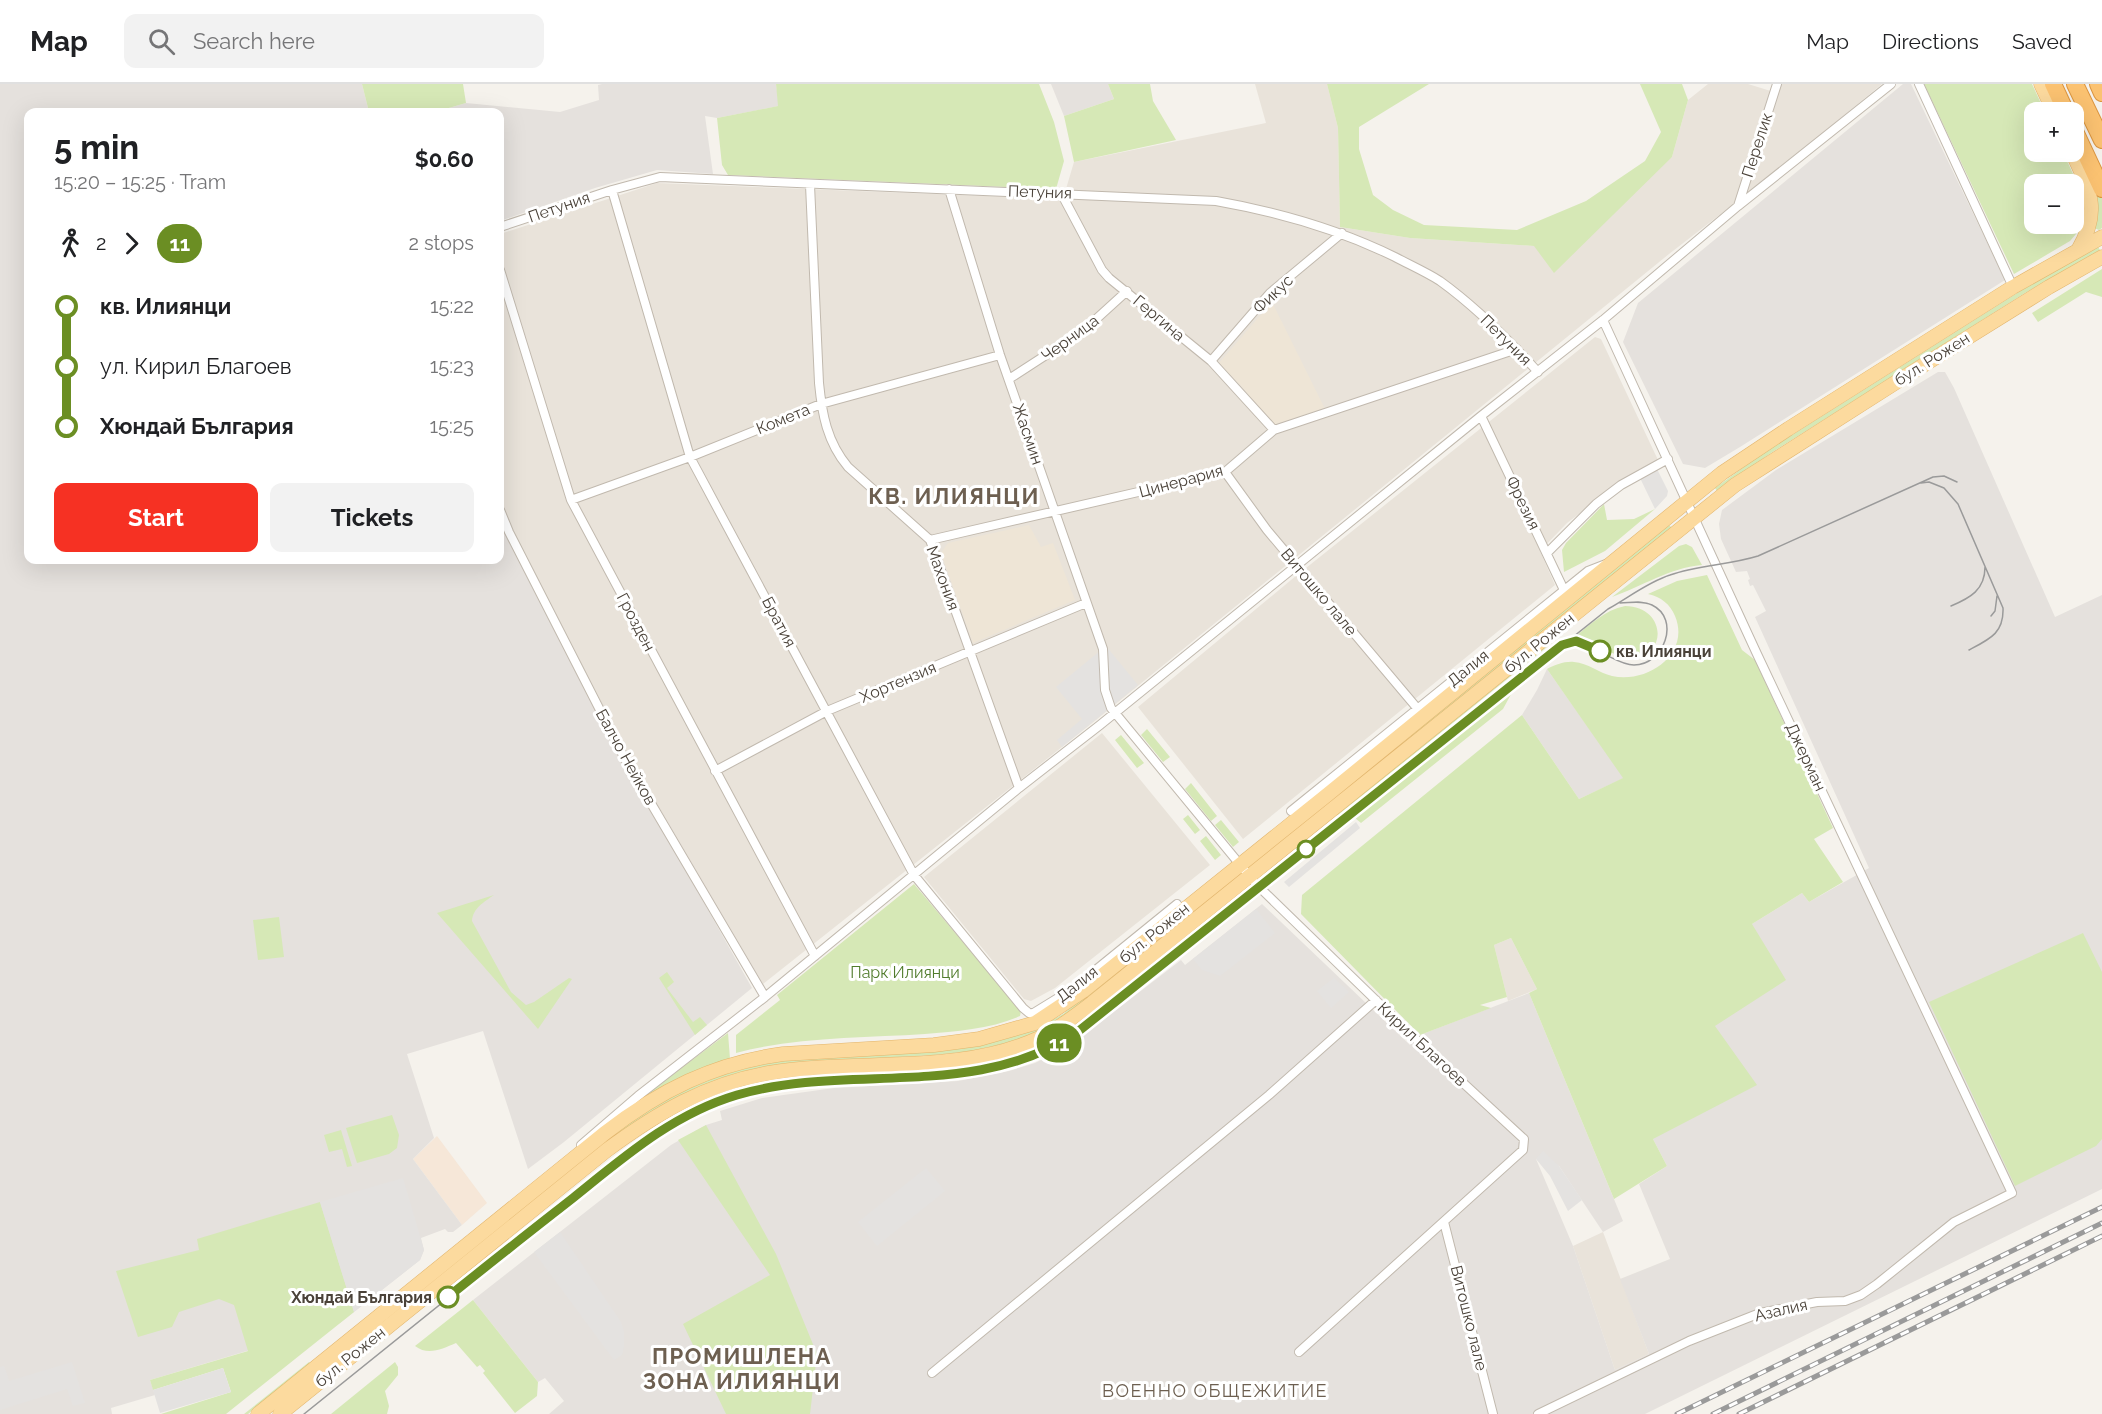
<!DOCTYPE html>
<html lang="en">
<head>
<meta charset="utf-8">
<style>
	:root { --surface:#fff; --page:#f2f2f2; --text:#202124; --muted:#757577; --line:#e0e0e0; --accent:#f63123 }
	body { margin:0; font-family:Raleway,sans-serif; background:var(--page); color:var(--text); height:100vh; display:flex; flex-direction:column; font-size:22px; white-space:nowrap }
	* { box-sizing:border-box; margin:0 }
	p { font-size:20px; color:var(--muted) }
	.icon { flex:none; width:33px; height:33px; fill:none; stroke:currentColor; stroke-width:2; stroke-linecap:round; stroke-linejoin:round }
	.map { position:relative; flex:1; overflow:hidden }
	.details { position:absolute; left:24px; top:24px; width:480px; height:456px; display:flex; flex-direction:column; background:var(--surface); border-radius:12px; box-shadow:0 6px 24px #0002 }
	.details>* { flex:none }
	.badge { padding:0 12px; border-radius:20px; font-size:21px; line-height:39px }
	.fabs { position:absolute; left:2024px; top:18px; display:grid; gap:12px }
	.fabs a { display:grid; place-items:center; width:60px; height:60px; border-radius:12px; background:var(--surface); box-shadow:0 6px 24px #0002; font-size:30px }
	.map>.badge { position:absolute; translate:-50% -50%; box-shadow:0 0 0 3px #fff }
	.legs { display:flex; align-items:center; gap:9px; height:66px; padding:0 30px; font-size:20px }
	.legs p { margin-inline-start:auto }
	.overview { display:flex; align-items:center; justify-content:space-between; height:102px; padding:0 30px }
	h1 { font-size:33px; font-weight:700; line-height:45px }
	.primary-button { display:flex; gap:12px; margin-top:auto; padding:12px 30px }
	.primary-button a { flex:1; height:69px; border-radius:12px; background:var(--accent); color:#fff; font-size:24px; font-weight:700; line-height:69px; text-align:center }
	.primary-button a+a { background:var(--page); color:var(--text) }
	ul { padding:0 30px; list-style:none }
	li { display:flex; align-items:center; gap:21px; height:60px; font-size:22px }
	li i { display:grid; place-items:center; width:9px; height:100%; margin:0 8px; background:currentColor }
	li i::after { content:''; width:15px; height:15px; margin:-8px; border:4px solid; border-radius:50%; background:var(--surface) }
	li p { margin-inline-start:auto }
	li:first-child i { background:linear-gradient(#0000 50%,currentColor 0) }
	li:last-child i { background:linear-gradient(currentColor 50%,#0000 0) }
	header { display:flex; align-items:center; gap:36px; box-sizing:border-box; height:84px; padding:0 30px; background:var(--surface); border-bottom:2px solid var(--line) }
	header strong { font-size:28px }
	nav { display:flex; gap:33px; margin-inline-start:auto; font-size:21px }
	.search { width:420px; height:54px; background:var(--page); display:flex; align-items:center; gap:15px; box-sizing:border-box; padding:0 21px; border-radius:12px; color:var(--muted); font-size:22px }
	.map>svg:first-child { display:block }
	.residential { fill:#e9e3da }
	.commercial { fill:#f6e7d8 }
	.industrial { fill:#e5e1dd }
	.education { fill:#eee5d6 }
	.green { fill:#d6e8b6; fill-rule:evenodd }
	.parking { fill:#e4e2e0 }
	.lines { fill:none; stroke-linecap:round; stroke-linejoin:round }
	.street-casing { stroke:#c1b9ae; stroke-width:10 }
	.primary-casing { stroke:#e2b56d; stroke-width:15 }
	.highway-casing { stroke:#db9540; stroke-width:18 }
	.street { stroke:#fff; stroke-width:8 }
	.primary { stroke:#fcda9e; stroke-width:14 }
	.highway { stroke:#fbc271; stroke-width:16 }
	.tram { stroke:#9a9a9a; stroke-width:1.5 }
	.rail-casing { stroke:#9a9a9a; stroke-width:5 }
	.rail { stroke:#fff; stroke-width:3; stroke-dasharray:9; stroke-linecap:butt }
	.line-1-casing { stroke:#fff; stroke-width:14 }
	.line-1 { stroke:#6b8e23; stroke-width:9 }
	.stop-1-dot { fill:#fff; stroke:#6b8e23; stroke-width:3 }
	.labels { text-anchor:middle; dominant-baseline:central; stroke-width:6; stroke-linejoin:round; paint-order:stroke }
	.street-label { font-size:16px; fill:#4a4239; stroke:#fff }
	.stop-label { font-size:16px; font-weight:bold; fill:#4a4239; stroke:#fff; text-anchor:start }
	.park-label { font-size:16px; fill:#517c2c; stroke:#fff }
	.neighbourhood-label { font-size:18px; letter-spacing:1.5px; fill:#6d5f50; stroke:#fff }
	.district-label { font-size:22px; font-weight:bold; letter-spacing:1.5px; fill:#6d5f50; stroke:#fff }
</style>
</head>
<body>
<header>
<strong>Map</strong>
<div class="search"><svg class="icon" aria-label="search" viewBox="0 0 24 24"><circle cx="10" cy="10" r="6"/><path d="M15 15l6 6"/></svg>Search here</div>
<nav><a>Map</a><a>Directions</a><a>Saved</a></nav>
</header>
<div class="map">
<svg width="2102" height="1330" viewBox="0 0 2102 1330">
	<rect width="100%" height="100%" fill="#f5f2ec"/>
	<path class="residential" d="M1255,0h72l11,44 2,99 70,11 124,8 138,-89 16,-57 20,-16h40l26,8 3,-8h105l-103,85 -110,85 -573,466 -333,264 -133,-226 -117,-227 -13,-34v-263l157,-51 406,16 11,-37 192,-39z
		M1595,253l6,2 57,121 -40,24 -51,39 -27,28 15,34 -312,254 -105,-132 153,-127z
		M1102,649l108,132 -155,123 -24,13 -7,-2 -100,-122z
		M1511,854l26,51 -29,12 -14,-56z
		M1603,1148l46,122 -34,16 -42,-124z"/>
	<path class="commercial" d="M437,1052l50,67 -25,22 -49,-66z"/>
	<path class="industrial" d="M0,0h362l7,28h-341v448h472v-43l123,242 129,229 -188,154 -36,27 -45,-138 -76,23 27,84 -21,21 49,66 -9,7h-5l-3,-3 -24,9 3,12 -4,10 -80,63 -190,57 5,15 -44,13 1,6h-112z
		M602,0h174l3,22 -62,12 -12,-2 8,58 -56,-4 -62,18 -95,33v-109h-65l31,-9 94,9 39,-12 -1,-15z
		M1051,0h57l6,15 -50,17z
		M1903,0h8l94,196 -265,167 -35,21 -22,-4 -60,-122 15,-39z
		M1938,288h7l9,16 101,229 47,-22v594l-457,225h-1096l15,-13 -19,-23 -7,4 -65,-82 198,-155 35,-20 16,-5 -2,-9 42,-13 72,-10 124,-7 51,-10 26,-8 30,-15 16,-11 100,-77 4,5 77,-61 148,141 10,-10 109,-42 94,228 -20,11 -44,-66 -23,-7 37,87 42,124 34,-16 -29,-75 50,-20 -31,-75 28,-18 -14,-27 62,-113 37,-102 50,-31 7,9 60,-34 -114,-251 11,-6 -13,-26 -3,1 -2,-6 2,-1 -3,-8 -11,1 -15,-33 -2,-15 3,-14 54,-40z
		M1547,585l77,109 -45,21 -57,-84 15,-25z"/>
	<path class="education" d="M1272,218l53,107 -52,16 -30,-37 -24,-25z
		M1029,441l12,22 12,-4 22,57 -102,43 -32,-90 7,-10z"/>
	<path class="green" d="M362,0h101l3,19 -31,9h-66z
		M776,0h263l15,38 10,39 -8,28 -328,-14 -6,-10 -5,-47 61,-12z
		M1108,0h42l3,17 23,39 -102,22 -10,-46 50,-17z
		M1327,0h102l-70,43v22l14,46 20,15 31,15 93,5 69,-29 59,-40 16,-29 -21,-48h42l6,16 -16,57 -118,116 -20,-27 -124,-8 -70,-11 -2,-99z
		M1924,0h108l13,28h-11v40h29l22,48 -9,34 -6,7 -56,33zM2034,100h39v40h-39z
		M2073,52l29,62v30l-3,2 -7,-3 6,-25z
		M2097,161l3,5 -75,43 -254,160 -54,38 -2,-3 47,-34 276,-174z
		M2102,185v28l-16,-5 -48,30 -6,-9z
		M1604,420l3,16 27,-1 21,-10 -50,42 -41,21 -2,-22 4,-7z
		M1669,441l3,3 -408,330 -3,-3z
		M1686,460l6,3 10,18c-33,3 -59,21 -90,32l67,-51z
		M1707,491l35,75 13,10 78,168 -19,11 29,43 -34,20 -7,-9 -50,31 34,56 -71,46 42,59 -104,54 14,27 -53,33 -85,-206 8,-4 -26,-51 -17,7 13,52 -27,8 11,3 -71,27 -119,-121 1,-19 220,-180 57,84 44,-21 -76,-109c8,-4 18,-8 27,-7 14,1 25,11 38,14 35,8 79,-22 63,-60 -5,-12 -14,-19 -27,-22l29,-13z
		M1625,522c39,0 44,47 10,51 -23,3 -39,-18 -61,-19 15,-13 31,-28 51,-32z
		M1553,554v4l-215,174 -2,-3z
		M1516,601l-13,24 -142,114 -6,-5 -34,28 -2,-3z
		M1147,645l23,28 -7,5 -22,-27z
		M1121,651l23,28 -7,5 -22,-28z
		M1191,699l26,33 -6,5 -26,-32z
		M1188,731l12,15 -5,4 -12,-15z
		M1221,736l18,22 -6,5 -18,-22z
		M1206,752l15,19 -6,5 -15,-19z
		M1226,798l4,4 -115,92 -68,50 -29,12 -45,11 -39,4 -121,7 -125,31 -295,224 -3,-4c48,-39 97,-78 145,-117 64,-52 123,-104 204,-126 54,-15 110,-16 167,-19 58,-4 105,-6 157,-37z
		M914,800l107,127 -1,5c-29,13 -64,15 -95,18 -61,4 -130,3 -189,19v-18l44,-35 -3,-5z
		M494,811c-10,7 -21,13 -22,26l39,71 15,13 8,-3 35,-24 3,1 -34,50 -101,-116z
		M279,833l5,40 -26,3 -5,-40z
		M2083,849l19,39v167l-6,7 -81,40 -86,-184z
		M667,888l7,10 -7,6 26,34 7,-5 7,8 -12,10 -36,-57z
		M728,949l2,26 -56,22 -15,8 -60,44 41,-34z
		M713,1023l1,3 -37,16 -35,24 -187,148 -2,-2 187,-148 35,-24z
		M392,1031l7,20 -2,13 -8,6 -32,9 -11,-35z
		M706,1041l70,129 41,100 -7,60h-84l-43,-90 87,-49 -92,-135z
		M341,1046l11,36 -5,1 -5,-18 -13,3 -5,-17z
		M320,1118l34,110 -128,102h-65l70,-22 -8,-24 -70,22 -3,-10 98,-29 -14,-46 -15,-6 -40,13 -7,15 -34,10 -22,-66 83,-21 -2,-11z
		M473,1216l65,82 -1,14 -22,17 -32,-40 2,-2 -5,-6 -3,2 -21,-24c-14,6 -28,13 -41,3z
		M309,1278l2,2 -63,50h-4z
		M395,1278l3,5v8l-13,16 4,15 -2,8h-56z"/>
	<path class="parking" d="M1657,385l11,22 -1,5 -12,13 -15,-31z
		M1106,562l32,39 -76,62 -5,-7 25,-21 -26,-32z
		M1356,738l4,6 -71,59 -5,-5z
		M1256,825l19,24 -55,43 -18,-6 -9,-11z
		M1334,894l15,14 -18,16 -14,-17z
		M1543,1067l16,15 23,34 -14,11 -18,-35 -14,-17z
		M926,1084l19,23 -68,55 -19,-24z
		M403,1094l21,72 -4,10 -66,52 -34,-110z
		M560,1148l61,90 3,10v14l-2,9 -8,5 -80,-108z
		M72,1278l13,41 -12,3 -6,-17 -67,21v-43l4,-1 5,15z
		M223,1284l8,24 -71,21 -7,-23z"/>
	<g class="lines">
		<g class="street-casing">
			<path id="street" d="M1919,0l94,203
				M810,101l9,198c3,31 8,59 29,84l82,73 89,248
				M949,105l51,166 103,294 2,41 6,18 145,176 166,161 102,94 -1,11 -224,202
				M612,106l78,267 224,418 109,133 6,5 3,1 39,-24 106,-86
				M1061,109l41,77 7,8 102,83 63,69
				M1738,122l39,-122
				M500,143l112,-37 48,-13 556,24c62,11 122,28 179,56 15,8 31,15 45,24 36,26 68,58 98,91
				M500,186l71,230 244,456
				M1211,277l59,-68 72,-60
				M1009,295l74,-48 44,-40
				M1481,332l83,174
				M1225,388l42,58 150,178
				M571,416l119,-43 131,-53 179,-49
				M500,426l9,22 116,227 140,238
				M930,456l295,-68 49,-42 243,-81
				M1547,469l49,-49 25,-19 47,-26
				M715,687l112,-60 259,-108
				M1291,727l297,-240 18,-7
				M581,1061l57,-49 127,-99 254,-209 81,-63 381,-309 122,-96 135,-114 153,-122
				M1444,1138l49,192
				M932,1289l337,-278 107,-95
				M1538,1330l151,-73 71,-28 57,-11 28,-1 16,-6 16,-11 77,-62 58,-29 -255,-539 -154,-334"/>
		</g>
		<g class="primary-casing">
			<path id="primary" d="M2041,0l13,28
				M2072,68c17,37 30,58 6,98
				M258,1330l347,-281c54,-42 109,-70 178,-79l151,-9 45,-6 56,-16 48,-32 244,-196 395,-322 66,-44 225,-142 89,-50
				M280,1330l327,-264c50,-37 99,-66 162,-77 87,-15 188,3 270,-35 19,-9 36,-22 53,-35l643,-518 163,-104 151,-94 53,-30"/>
		</g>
		<g class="highway-casing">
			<path id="highway" d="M2053,0l13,28
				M2075,0l27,56
				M2098,0l4,9
				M2073,43l29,62"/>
		</g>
		<use href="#street" class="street"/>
		<use href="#primary" class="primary"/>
		<use href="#highway" class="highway"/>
		<path class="tram" d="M1921,399l8,-1 15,6 14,16 45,104c1,25 -13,31 -34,42
			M1951,522c19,-8 34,-16 34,-39
			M1991,532l4,-5 2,-15
			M1565,560l16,-2 29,13
			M1604,570c9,4 19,11 30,11 30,0 47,-46 18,-60 -10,-5 -22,-2 -32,-2
			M304,1330l328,-264c40,-28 79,-50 126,-60 108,-22 227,7 322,-60l528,-421c20,-11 40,-27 62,-34 29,-10 59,-10 88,-19l175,-79 11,-1 13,6"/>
		<g class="rail-casing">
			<path id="rail" d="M1677,1330l425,-207
				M1713,1330l389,-191
				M1739,1330l363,-178"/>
		</g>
		<use href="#rail" class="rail"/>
	</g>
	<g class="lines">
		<g class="line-1-casing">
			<path id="line-1" d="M448,1213c42,-34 83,-66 125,-99 51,-41 100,-84 164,-103 113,-33 241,7 343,-65l482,-385 14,-4 24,10"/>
		</g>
		<use href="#line-1" class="line-1"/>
	</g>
	<g class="stop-1-dot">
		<circle cx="1600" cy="567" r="10"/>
		<circle cx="1306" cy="765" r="8"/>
		<circle cx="448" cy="1213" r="10"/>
	</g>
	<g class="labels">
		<g class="street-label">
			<text transform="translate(1757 61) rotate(-72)">Перелик</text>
			<text transform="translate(1040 108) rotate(2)">Петуния</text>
			<text transform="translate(559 123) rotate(-19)">Петуния</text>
			<text transform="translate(1273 210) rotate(-44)">Фикус</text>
			<text transform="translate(1159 234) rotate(40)">Гергина</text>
			<text transform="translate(1070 254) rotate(-36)">Черница</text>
			<text transform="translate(1506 256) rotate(45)">Петуния</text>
			<text transform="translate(1932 275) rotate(-32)">бул. Рожен</text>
			<text transform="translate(783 335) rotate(-22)">Комета</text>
			<text transform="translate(1028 350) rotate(71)">Жасмин</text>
			<text transform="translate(1181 397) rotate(-15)">Цинерария</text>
			<text transform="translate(1523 419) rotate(64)">Фрезия</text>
			<text transform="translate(943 494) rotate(70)">Махония</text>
			<text transform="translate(1319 508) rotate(50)">Витошко лале</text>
			<text transform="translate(636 538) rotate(62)">Грозден</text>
			<text transform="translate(779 538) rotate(62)">Братия</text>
			<text transform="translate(1539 559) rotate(-39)">бул. Рожен</text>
			<text transform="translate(1468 584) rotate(-39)">Далия</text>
			<text transform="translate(898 598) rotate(-23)">Хортензия</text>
			<text transform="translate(626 673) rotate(61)">Балчо Нейков</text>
			<text transform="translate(1806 673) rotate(65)">Джерман</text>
			<text transform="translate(1154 849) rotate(-39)">бул. Рожен</text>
			<text transform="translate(1077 900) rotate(-38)">Далия</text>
			<text transform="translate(1422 960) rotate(43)">Кирил Благоев</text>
			<text transform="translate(1781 1226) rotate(-13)">Азалия</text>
			<text transform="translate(1469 1234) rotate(76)">Витошко лале</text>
			<text transform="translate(350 1273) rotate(-39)">бул. Рожен</text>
		</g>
		<g class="stop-label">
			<text x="1616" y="567">кв. Илиянци</text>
			<text x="432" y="1213" text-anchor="end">Хюндай България</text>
		</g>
		<g class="park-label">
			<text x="905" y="888">Парк Илиянци</text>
		</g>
		<g class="neighbourhood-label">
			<text x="1215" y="1306">ВОЕННО ОБЩЕЖИТИЕ</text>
		</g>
		<g class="district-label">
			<text x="954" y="412">КВ. ИЛИЯНЦИ</text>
			<text x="742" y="1272">ПРОМИШЛЕНА<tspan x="742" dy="25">ЗОНА ИЛИЯНЦИ</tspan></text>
		</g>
	</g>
</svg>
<div class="fabs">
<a>+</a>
<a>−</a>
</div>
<b class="badge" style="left:1059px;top:959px;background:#6b8e23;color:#fff">11</b>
<section class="details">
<div class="overview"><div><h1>5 min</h1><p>15:20 – 15:25 · Tram</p></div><b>$0.60</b></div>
<div class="legs"><svg class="icon" aria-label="walk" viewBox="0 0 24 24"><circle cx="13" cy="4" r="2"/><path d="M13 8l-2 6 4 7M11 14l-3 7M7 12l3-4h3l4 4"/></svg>2<svg class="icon" aria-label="forward" viewBox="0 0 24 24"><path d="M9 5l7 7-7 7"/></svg><b class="badge" style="background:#6b8e23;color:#fff">11</b><p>2 stops</p></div>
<ul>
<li><i style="color:#6b8e23"></i><b>кв. Илиянци</b><p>15:22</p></li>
<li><i style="color:#6b8e23"></i><span>ул. Кирил Благоев</span><p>15:23</p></li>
<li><i style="color:#6b8e23"></i><b>Хюндай България</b><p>15:25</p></li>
</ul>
<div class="primary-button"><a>Start</a><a>Tickets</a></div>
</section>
</div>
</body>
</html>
